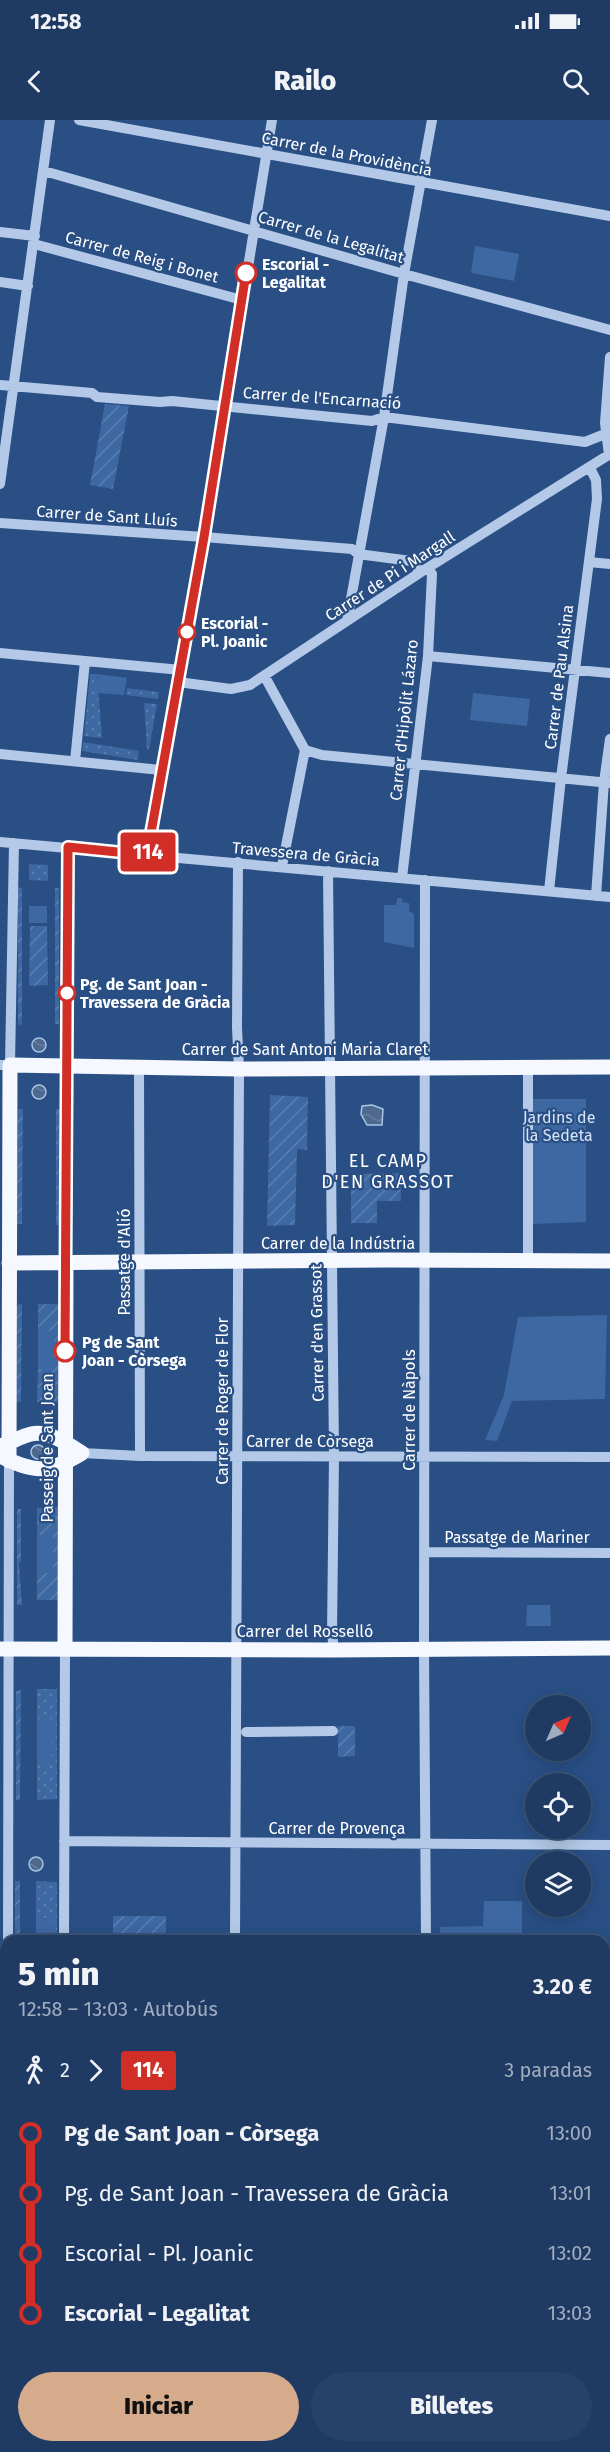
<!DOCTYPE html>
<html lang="es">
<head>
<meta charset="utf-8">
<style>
	:root { --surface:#1f3b64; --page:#27426a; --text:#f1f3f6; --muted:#a1adbf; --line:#3c5578; --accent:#d6ab8b }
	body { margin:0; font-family:"Fira Sans",sans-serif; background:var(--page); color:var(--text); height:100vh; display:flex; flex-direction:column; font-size:22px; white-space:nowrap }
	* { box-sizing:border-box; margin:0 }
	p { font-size:20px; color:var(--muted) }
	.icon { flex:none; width:33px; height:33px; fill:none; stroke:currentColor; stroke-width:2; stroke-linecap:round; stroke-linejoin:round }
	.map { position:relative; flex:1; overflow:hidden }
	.panel { position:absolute; left:0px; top:1815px; width:610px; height:518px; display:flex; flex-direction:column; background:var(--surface); border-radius:18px 18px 0 0; box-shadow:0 3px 15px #0003,0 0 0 2px var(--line) }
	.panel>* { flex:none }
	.badge { padding:0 12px; border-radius:4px; font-size:21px; line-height:39px }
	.needle { width:39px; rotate:45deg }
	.tools { position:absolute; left:525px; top:1575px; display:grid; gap:12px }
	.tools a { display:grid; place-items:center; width:66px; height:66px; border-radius:50%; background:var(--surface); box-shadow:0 3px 15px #0003,0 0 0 2px var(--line); font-size:30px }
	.map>.badge { position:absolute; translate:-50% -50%; box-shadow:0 0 0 3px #fff }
	.legs { display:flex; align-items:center; gap:9px; height:66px; padding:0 18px; font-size:20px }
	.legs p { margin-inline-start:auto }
	.summary { display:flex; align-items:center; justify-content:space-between; height:102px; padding:0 18px }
	h1 { font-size:33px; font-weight:800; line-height:45px }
	.primary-button { display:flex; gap:12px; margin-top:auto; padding:12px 18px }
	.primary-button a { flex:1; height:69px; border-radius:36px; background:var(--accent); color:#111; font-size:24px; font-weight:800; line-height:69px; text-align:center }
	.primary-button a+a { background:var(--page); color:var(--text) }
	ul { padding:0 18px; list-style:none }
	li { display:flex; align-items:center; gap:21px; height:60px; font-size:22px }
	li i { display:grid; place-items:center; width:9px; height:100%; margin:0 8px; background:currentColor }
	li i::after { content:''; width:15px; height:15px; margin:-8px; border:4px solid; border-radius:50%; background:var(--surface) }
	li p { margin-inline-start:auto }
	li:first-child i { background:linear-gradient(#0000 50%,currentColor 0) }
	li:last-child i { background:linear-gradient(currentColor 50%,#0000 0) }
	.status { display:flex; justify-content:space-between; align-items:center; height:42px; padding:0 30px; background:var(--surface); direction:ltr }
	.status svg { height:16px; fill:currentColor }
	header { display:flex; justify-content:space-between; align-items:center; height:78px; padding:0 18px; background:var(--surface); font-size:27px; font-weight:800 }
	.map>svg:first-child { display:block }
	.grass { fill:url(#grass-dots) }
	.park { fill:#3d68a1 }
	.garden { fill:url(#garden-furrows) }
	.water { fill:url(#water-waves); stroke:#a8c4e7; stroke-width:1.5 }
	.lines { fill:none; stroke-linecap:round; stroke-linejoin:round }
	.minor { stroke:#b3c9e7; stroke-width:10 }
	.major { stroke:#f5f8fe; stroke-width:15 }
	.tram { stroke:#fff; stroke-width:1.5 }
	.line-1-casing { stroke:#fff; stroke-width:14 }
	.line-1 { stroke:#d02e26; stroke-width:9 }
	.stop-1-dot { fill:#fff; stroke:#d02e26; stroke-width:3 }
	.labels { text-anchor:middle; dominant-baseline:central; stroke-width:4.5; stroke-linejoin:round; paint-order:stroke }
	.street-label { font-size:16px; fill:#fff; stroke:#294f85 }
	.stop-label { font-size:16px; font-weight:bold; fill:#fff; stroke:#294f85; text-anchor:start }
	.park-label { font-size:16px; fill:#d6e4f6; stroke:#294f85 }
	.neighbourhood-label { font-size:18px; letter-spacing:1.5px; fill:#fff; stroke:#294f85 }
</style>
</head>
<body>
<div class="status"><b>12:58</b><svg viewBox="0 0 49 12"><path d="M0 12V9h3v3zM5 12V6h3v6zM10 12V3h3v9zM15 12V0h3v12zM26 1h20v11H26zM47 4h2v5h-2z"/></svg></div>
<header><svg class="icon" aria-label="back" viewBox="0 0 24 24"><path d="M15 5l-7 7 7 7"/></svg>Railo<svg class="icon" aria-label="search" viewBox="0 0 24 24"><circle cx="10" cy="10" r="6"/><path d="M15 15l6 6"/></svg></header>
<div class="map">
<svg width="610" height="2332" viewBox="0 0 610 2332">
	<defs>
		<pattern id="grass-dots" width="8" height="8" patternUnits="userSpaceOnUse" patternTransform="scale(1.5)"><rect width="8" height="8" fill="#3d68a1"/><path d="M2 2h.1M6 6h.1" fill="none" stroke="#5a7faf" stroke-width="1.8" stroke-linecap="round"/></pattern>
		<pattern id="garden-furrows" width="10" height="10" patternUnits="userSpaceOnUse" patternTransform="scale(1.5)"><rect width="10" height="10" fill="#3d68a1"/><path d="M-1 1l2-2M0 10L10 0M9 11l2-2" fill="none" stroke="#5a7faf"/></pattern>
		<pattern id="water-waves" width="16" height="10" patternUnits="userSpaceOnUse" patternTransform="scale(1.5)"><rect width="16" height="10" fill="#4e688e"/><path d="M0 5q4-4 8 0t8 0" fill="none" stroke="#697f9f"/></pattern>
	</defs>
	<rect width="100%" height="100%" fill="#294f85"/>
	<path class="grass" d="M90,554h7l5,64 -18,-2z
		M127,568l32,4 -1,7 -32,-4z
		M144,583l13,1 -8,46 -2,-1z
		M83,622l56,9 -1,9 -56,-9z
		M29,744l19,1v16l-19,-1z
		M37,1569h20v110l-20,1v-37h14v-44h-14z
		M36,1761l21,1v59h-5v-22l-16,-1z"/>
	<path class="park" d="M475,126l44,8 -5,27 -43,-8z
		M97,554l30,4 -3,17 -26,-2z
		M473,573l57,6 -3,27 -57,-6z
		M397,778h5v4l7,1v8l5,3v34l-30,-6v-37h12z
		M29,786h18v17h-18z
		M532,979h54v123l-53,2z
		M607,1195l-2,84 -93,2 -15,40 -12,-1 19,-45 14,-78z
		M38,1211h16l-1,38h-15z
		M37,1415h16v38h-16z
		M527,1485h23l1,21h-25z
		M37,1599h15l-1,44h-14z
		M484,1781h38v40h-82v-14l43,-1z
		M36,1798l16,1v22h-16z"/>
	<path class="garden" d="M105,284l24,2 -16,83 -23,-4z
		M18,767l4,1v136l-4,1z
		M55,768h4v136h-4z
		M30,806h17l1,59 -19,1z
		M270,975l38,2 -1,53 -10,-1 -2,76 -28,1z
		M18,989h5l-1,115h-5z
		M56,989h4l-1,116h-3z
		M400,1053l1,28h-24v22h-26v-49z
		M22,1184l-1,98h-5l1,-97z
		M38,1184h21l-1,98h-21l1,-33h15l1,-38h-16z
		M58,1387v93h-21v-27h16v-38h-16v-27z
		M17,1389h4v53h-2l3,43h-5z
		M21,1570l-1,110h-4v-109z
		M338,1606h17v30l-17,1z
		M15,1761h5v60h-5z
		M113,1796h53v22l51,-3v6h-104z"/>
	<path class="water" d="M32 925a7 7 0 1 1 14 0a7 7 0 1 1-14 0Z
		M32 972a7 7 0 1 1 14 0a7 7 0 1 1-14 0Z
		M372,985l11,4 -1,16h-15l-6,-11 1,-8z
		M31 1332a7 7 0 1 1 14 0a7 7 0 1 1-14 0Z
		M29 1744a7 7 0 1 1 14 0a7 7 0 1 1-14 0Z"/>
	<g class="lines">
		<path class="minor" d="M79,0l531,96
			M44,51l360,103 206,56
			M0,112l35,4
			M34,124l208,56
			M0,162l28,4
			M0,265l92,8 5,4 63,5 12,-1 200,20 12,-4 201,25 20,-8
			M609,335l-4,-32 5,-66
			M0,364l50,-364
			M0,403l204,14 148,12 6,5 53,7 10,11
			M589,442l21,2
			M347,501l37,-204 20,-143 28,-154
			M0,533l181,17
			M428,536l182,17
			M265,557l40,73 -23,116
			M178,562l53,7 19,-4 171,-113 189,-118
			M305,630l17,5 288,28
			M0,634l161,16
			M75,641l10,-100
			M0,722l610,55
			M147,735l57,-318 68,-417
			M328,751l6,585 -2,178 2,16
			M402,758l26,-222 4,-82 -4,-6
			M425,760l-1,769 2,292
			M549,771l12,-113 36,-279 -1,-19 -6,-12
			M596,776l8,-114 6,-43
			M0,945h10l4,-222
			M139,947l1,389
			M528,947v193
			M66,1144l2,-417
			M82,1333l58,3 470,1
			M424,1432l186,1
			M246,1612l87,-1
			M64,1721l546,4
			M8,1821l1,-480
			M64,1821l1,-292
			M235,1821l4,-872 -2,-41 1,-166
			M0,1892l6,-5
			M0,1959l6,3
			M604,2008h6
			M0,2113h6
			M604,2209l6,2
			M604,2249l6,3
			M28,2326v6
			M230,2326v6
			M423,2326v6
			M44,2332v-6"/>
		<path class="major" d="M9,1143l378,-3 223,1
			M0,1336c35,17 48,18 82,-3 -14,-9 -34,-23 -51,-19 -9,2 -19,8 -28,11
			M9,1341l1,-396 229,4 371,-2
			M0,1529l334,1 276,-2
			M65,1529l1,-385
			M0,1915h6
			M604,1918h6
			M604,2113h6
			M0,2307h6
			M604,2307h6"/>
		<path class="tram" d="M0,1936l6,5
			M604,2231l6,3"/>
	</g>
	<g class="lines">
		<g class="line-1-casing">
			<path id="line-1" d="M65,1231l3,-504 79,8 57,-318 42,-264"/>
		</g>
		<use href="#line-1" class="line-1"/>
	</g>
	<g class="stop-1-dot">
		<circle cx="246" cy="153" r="10"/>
		<circle cx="187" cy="512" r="8"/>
		<circle cx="67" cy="873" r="8"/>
		<circle cx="65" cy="1231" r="10"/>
	</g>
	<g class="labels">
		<g class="street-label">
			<text transform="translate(347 34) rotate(11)">Carrer de la Providència</text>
			<text transform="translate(331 117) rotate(16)">Carrer de la Legalitat</text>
			<text transform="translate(142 137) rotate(15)">Carrer de Reig i Bonet</text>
			<text transform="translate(322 278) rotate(4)">Carrer de l'Encarnació</text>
			<text transform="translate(107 396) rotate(4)">Carrer de Sant Lluís</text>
			<text transform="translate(390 456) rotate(-33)">Carrer de Pi i Margall</text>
			<text transform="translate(559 557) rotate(-83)">Carrer de Pau Alsina</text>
			<text transform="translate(404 600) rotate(-84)">Carrer d'Hipòlit Lázaro</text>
			<text transform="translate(306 734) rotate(5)">Travessera de Gràcia</text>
			<text x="305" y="929">Carrer de Sant Antoni Maria Claret</text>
			<text x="338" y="1123">Carrer de la Indústria</text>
			<text transform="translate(124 1142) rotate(-90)">Passatge d'Alió</text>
			<text transform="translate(317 1213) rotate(-91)">Carrer d'en Grassot</text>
			<text transform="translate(222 1281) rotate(-90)">Carrer de Roger de Flor</text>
			<text transform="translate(409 1290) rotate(-90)">Carrer de Nàpols</text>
			<text x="310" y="1321">Carrer de Còrsega</text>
			<text transform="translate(47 1328) rotate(-90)">Passeig de Sant Joan</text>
			<text x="517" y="1417">Passatge de Mariner</text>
			<text x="305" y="1511">Carrer del Rosselló</text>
			<text x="337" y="1708">Carrer de Provença</text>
		</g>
		<g class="stop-label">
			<text x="262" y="144">Escorial -<tspan x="262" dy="18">Legalitat</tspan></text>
			<text x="201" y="503">Escorial -<tspan x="201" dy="18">Pl. Joanic</tspan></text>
			<text x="80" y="864">Pg. de Sant Joan -<tspan x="80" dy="18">Travessera de Gràcia</tspan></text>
			<text x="82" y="1222">Pg de Sant<tspan x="82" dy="18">Joan - Còrsega</tspan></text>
		</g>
		<g class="park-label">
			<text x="559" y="997">Jardins de<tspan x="559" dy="18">la Sedeta</tspan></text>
		</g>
		<g class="neighbourhood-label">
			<text x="388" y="1041">EL CAMP<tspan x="388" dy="21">D'EN GRASSOT</tspan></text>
		</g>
	</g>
</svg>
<div class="tools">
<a><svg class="needle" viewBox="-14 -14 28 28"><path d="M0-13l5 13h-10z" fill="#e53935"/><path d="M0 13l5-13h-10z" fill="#a1adbf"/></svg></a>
<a><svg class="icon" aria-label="locate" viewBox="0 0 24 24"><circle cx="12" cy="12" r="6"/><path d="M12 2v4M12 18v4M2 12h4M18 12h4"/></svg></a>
<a><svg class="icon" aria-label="layers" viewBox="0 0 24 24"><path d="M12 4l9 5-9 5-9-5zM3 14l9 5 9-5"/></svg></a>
</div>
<b class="badge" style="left:148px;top:732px;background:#d02e26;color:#fff">114</b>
<section class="panel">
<div class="summary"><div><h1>5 min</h1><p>12:58 – 13:03 · Autobús</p></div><b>3.20 €</b></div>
<div class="legs"><svg class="icon" aria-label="walk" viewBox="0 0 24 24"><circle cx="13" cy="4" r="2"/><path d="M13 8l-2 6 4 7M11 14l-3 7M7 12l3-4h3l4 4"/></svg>2<svg class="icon" aria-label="forward" viewBox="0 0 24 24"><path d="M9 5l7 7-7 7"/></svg><b class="badge" style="background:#d02e26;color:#fff">114</b><p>3 paradas</p></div>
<ul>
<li><i style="color:#d02e26"></i><b>Pg de Sant Joan - Còrsega</b><p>13:00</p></li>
<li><i style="color:#d02e26"></i><span>Pg. de Sant Joan - Travessera de Gràcia</span><p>13:01</p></li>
<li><i style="color:#d02e26"></i><span>Escorial - Pl. Joanic</span><p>13:02</p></li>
<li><i style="color:#d02e26"></i><b>Escorial - Legalitat</b><p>13:03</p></li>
</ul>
<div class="primary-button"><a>Iniciar</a><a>Billetes</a></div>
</section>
</div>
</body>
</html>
